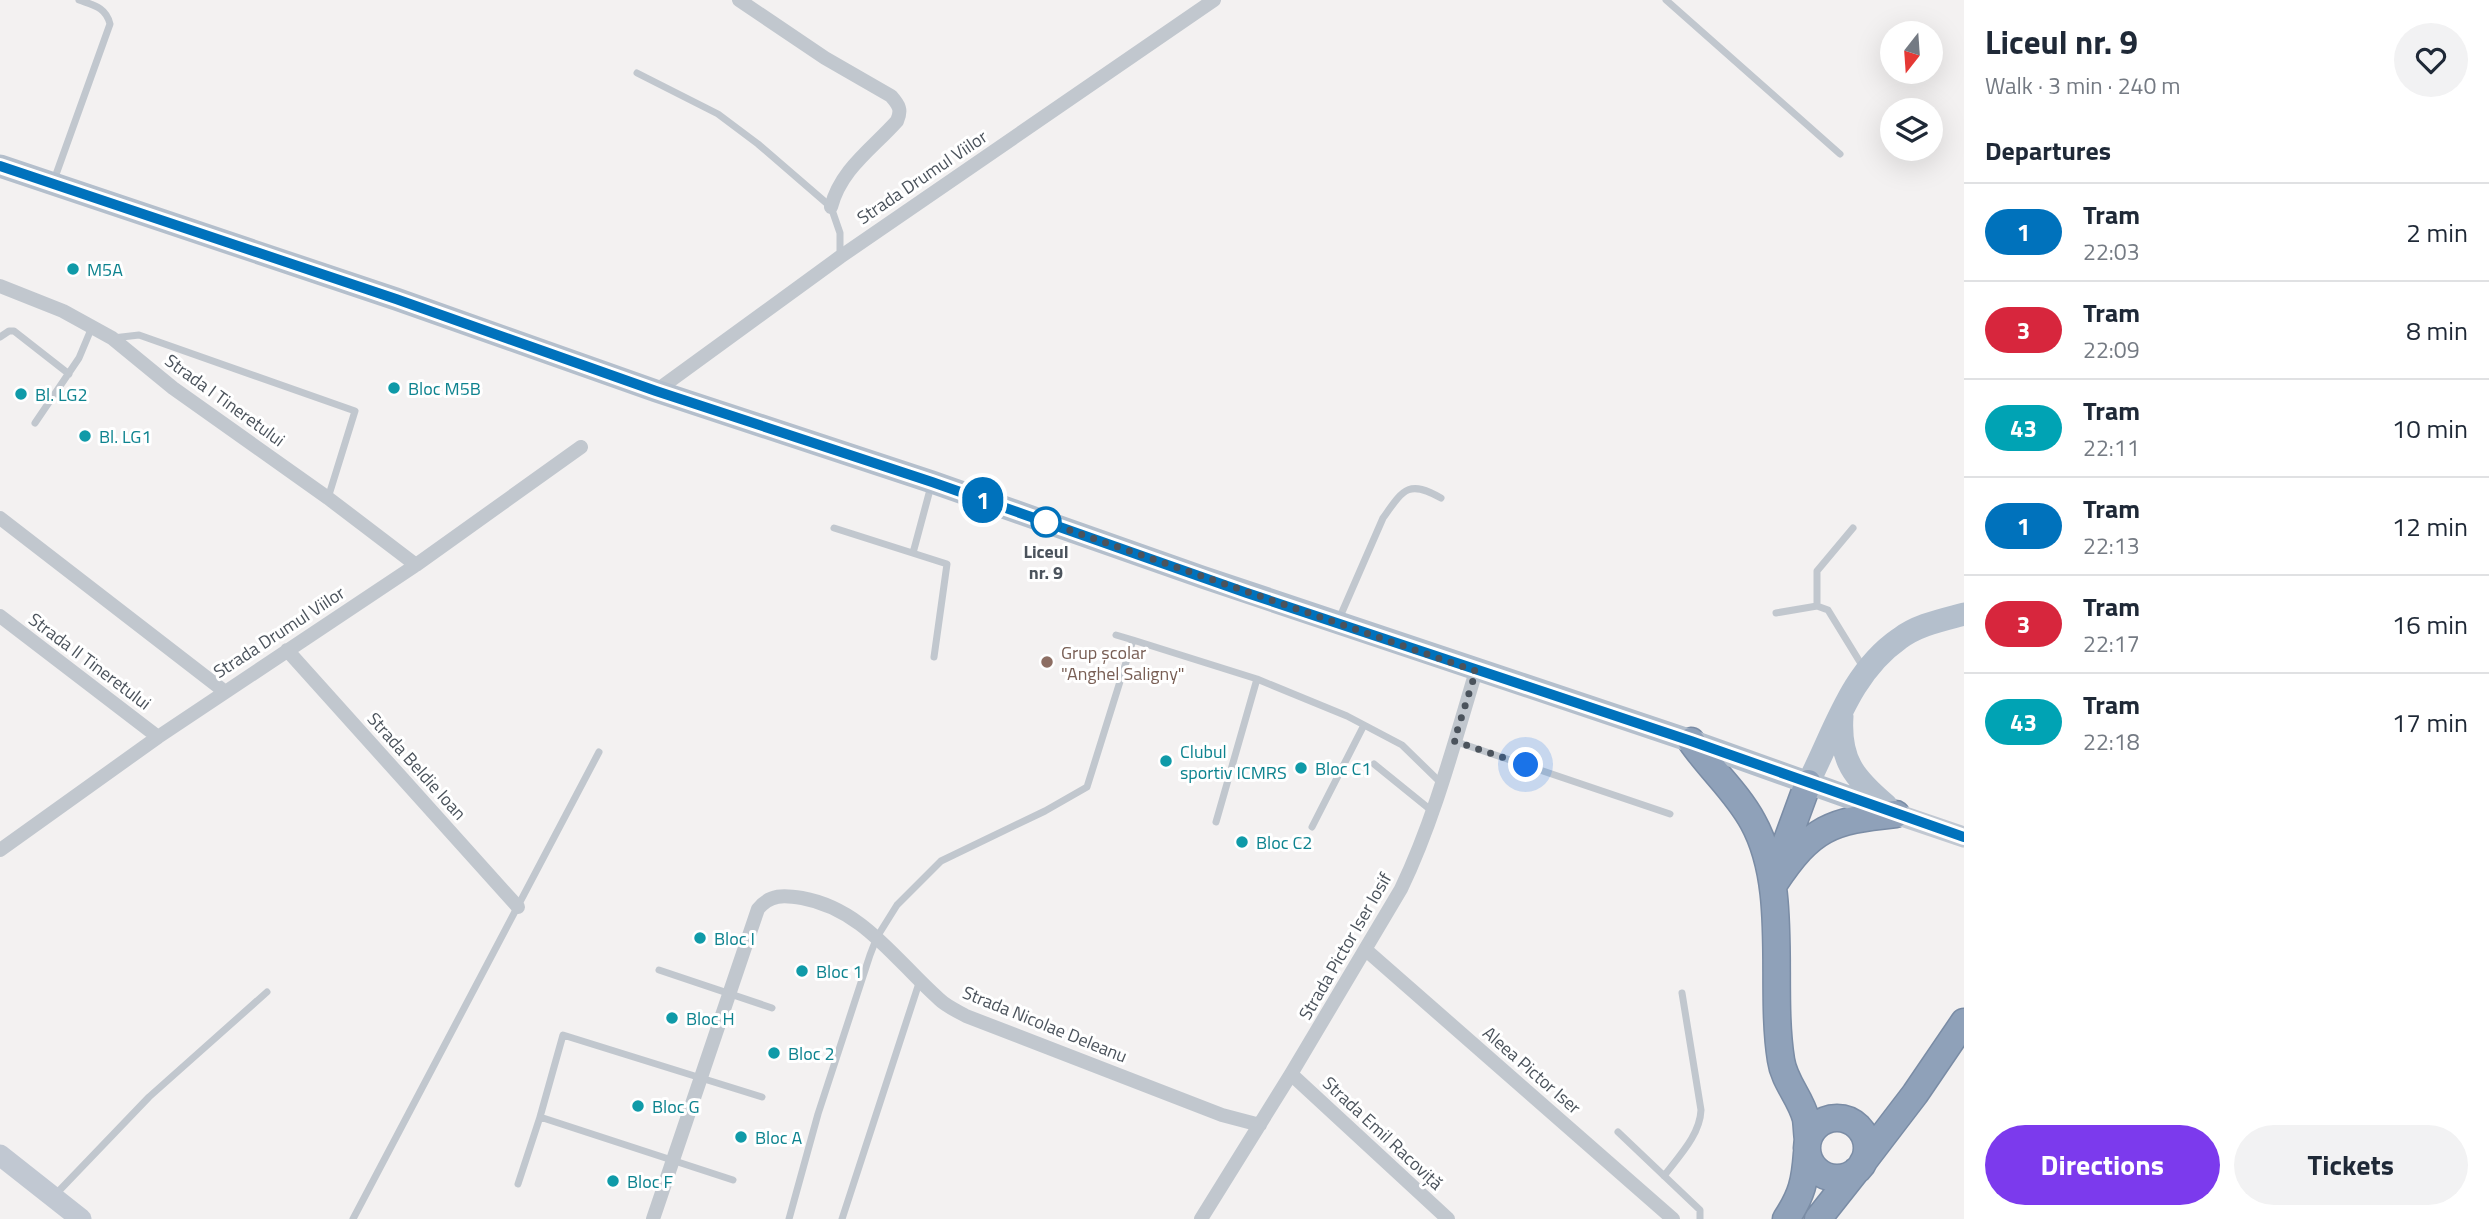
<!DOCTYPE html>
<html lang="en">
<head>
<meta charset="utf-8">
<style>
	:root { --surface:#fff; --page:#f2f2f3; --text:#1f2937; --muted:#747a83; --line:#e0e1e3; --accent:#7c3aed }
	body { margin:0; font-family:"Titillium Web",sans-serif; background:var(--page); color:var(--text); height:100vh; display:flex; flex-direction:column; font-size:26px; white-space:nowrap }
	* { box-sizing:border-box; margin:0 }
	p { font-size:23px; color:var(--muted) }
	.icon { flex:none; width:38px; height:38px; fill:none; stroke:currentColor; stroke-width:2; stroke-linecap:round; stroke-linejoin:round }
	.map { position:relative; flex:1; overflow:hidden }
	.side { display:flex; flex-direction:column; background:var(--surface); width:525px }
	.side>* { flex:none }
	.badge { padding:0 14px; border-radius:23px; font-size:24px; line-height:46px }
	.needle { width:46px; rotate:197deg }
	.controls { position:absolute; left:1880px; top:21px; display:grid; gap:14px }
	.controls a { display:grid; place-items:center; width:63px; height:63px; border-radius:50%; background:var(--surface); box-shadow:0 7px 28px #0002; font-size:35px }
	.you { position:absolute; width:35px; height:35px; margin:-18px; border:5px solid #fff; border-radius:50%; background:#1a73e8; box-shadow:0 0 0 10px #1a73e833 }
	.map>.badge { position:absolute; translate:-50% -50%; box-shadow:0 0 0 4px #fff }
	h2 { padding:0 21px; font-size:26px; line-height:63px }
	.round { display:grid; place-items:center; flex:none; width:74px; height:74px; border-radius:37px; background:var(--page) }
	.overview { display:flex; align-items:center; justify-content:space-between; height:119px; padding:0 21px }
	h1 { font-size:33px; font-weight:700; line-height:52px }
	.primary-button { display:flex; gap:14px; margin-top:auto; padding:14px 21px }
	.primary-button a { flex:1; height:80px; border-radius:42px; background:var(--accent); color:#fff; font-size:28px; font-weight:700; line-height:80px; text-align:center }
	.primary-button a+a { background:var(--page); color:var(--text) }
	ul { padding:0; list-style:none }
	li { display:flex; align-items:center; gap:21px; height:98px; padding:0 21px; border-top:2px solid var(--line) }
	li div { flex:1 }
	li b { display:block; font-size:26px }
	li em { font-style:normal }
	li .badge { min-width:77px; font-weight:700; text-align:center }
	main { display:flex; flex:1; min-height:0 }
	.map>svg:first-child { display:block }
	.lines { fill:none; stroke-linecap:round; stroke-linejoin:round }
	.highway-casing { stroke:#7a8ca5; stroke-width:29 }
	.lane { stroke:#c1c7ce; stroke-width:7 }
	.street { stroke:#c1c7ce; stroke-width:14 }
	.secondary { stroke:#c1c8d2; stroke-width:21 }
	.primary { stroke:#b4bfcc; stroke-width:23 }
	.highway { stroke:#8fa1b9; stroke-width:26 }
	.tram { stroke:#b4b6ba; stroke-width:2 }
	.line-casing { stroke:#fff; stroke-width:16 }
	.line { stroke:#0072bc; stroke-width:10 }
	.walk { stroke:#4b535c; stroke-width:7; stroke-dasharray:0 12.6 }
	.culture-dot { fill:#0f9aa8; stroke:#fff; stroke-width:2.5 }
	.stop-dot { fill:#fff; stroke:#0072bc; stroke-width:3.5 }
	.education-dot { fill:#8d6e63; stroke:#fff; stroke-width:2.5 }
	.labels { text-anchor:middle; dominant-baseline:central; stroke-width:6; stroke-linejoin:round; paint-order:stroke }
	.street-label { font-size:18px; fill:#4b535c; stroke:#fff }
	.culture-label { font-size:18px; fill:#0d838f; stroke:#fff; text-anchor:start }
	.stop-label { font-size:18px; font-weight:bold; fill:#4b535c; stroke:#fff }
	.education-label { font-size:18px; fill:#785e54; stroke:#fff; text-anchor:start }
</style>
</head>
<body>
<main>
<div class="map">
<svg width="1964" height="1219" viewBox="0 0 1964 1219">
	<rect width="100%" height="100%" fill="#f3f1f1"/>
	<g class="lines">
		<g class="highway-casing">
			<path id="highway" d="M1691,741c19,28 46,51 62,81 37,67 16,163 28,238 3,22 20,38 25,59 1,7 1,15 2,21
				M1778,865l30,-82
				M1774,884c38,-57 56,-63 122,-70
				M1807 1148a30 30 0 1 1 60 0a30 30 0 1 1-60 0Z
				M1863,1162l52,-68 49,-72
				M1786,1219c16,-24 19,-38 21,-66
				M1818,1219l38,-48"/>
		</g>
		<path class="lane" d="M1666,0l174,154
			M637,73l81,41 40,30 73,63 9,26v23
			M54,180l56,-156c-4,-17 -17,-19 -31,-24
			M0,337l9,-6h5l55,43
			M113,338l26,-3 216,76 -27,87
			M35,423l44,-65 13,-31
			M834,528l113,36 -13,93
			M913,553l18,-67
			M1817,606v-35l36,-43
			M1776,613l41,-7 11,4 35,57
			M1339,619l44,-101c20,-28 25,-39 58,-20
			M1133,640l124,39 90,37 55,29 39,38
			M1454,741l216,73
			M1374,764l58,47
			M1216,822l41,-143
			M1312,827l52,-102
			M659,970l113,38
			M1618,1132l82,78v9
			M1664,1176c15,-20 36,-41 37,-66l-19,-117
			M733,1180l-193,-63 23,-82 199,62
			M518,1184l22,-67
			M55,1195l94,-98 118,-105
			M353,1219l246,-467
			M789,1219l29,-105 52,-159 7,-18 20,-32 44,-44 104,-50 42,-24 46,-147 -17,-5
			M842,1219l78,-239"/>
		<path class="street" d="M739,0l86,58 66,38c8,9 11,14 6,25 -25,28 -56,48 -66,86
			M0,286l63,25 49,27 61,50 155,110 88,67
			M656,391l184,-134 374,-257
			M0,518l224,173
			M0,616l158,121
			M287,650l231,257
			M0,850l158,-113 258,-172 165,-118
			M1366,950l307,269
			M1291,1074l157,145
			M653,1219l105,-310c12,-15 26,-14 44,-11 61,11 93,62 137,101 7,7 18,12 27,17l256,99 38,10
			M1201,1219l90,-145 110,-185c33,-69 53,-145 75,-218"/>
		<path class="secondary" d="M1896,814l68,23
			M0,1155l81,64"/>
		<path class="primary" d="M0,166l396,133 260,92 276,91 270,95 489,164 205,73
			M1842,716c-3,44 12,62 44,89
			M1808,783c26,-50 42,-110 91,-144 18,-14 43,-19 65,-25"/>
		<use href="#highway" class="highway"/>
		<path class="tram" d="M0,160l404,136
			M30,181l370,126"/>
	</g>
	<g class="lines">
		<g class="line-casing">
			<path id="line" d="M0,166l396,133 260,92 276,91 315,111 444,148 273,96"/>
		</g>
		<use href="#line" class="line"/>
		<path class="walk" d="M1046,522l430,149 -22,70 72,24"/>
	</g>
	<g class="culture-dot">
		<circle cx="73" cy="269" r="7"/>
		<circle cx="394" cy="388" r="7"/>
		<circle cx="21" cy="394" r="7"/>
		<circle cx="85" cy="436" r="7"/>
		<circle cx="1166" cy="761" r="7"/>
		<circle cx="1301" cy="768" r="7"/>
		<circle cx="1242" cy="842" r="7"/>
		<circle cx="700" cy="938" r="7"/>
		<circle cx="802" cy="971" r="7"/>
		<circle cx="672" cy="1018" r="7"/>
		<circle cx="774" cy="1053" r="7"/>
		<circle cx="638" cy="1106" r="7"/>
		<circle cx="741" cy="1137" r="7"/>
		<circle cx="613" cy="1181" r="7"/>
	</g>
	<circle class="stop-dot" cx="1046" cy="522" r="14"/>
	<circle class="education-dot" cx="1047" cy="662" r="7"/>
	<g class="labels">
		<g class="street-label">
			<text transform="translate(922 177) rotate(-34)">Strada Drumul Viilor</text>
			<text transform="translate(225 400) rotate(36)">Strada I Tineretului</text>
			<text transform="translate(279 632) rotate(-33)">Strada Drumul Viilor</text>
			<text transform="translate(90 661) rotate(37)">Strada II Tineretului</text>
			<text transform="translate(417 766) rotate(48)">Strada Beldie Ioan</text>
			<text transform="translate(1345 946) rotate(-60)">Strada Pictor Iser Iosif</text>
			<text transform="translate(1045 1024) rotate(22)">Strada Nicolae Deleanu</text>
			<text transform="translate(1532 1070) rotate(41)">Aleea Pictor Iser</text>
			<text transform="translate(1383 1133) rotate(43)">Strada Emil Racoviță</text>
		</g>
		<g class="culture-label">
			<text x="87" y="269">M5A</text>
			<text x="408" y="388">Bloc M5B</text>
			<text x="35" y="394">Bl. LG2</text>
			<text x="99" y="436">Bl. LG1</text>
			<text x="1180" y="751">Clubul<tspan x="1180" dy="21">sportiv ICMRS</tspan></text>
			<text x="1315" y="768">Bloc C1</text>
			<text x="1256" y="842">Bloc C2</text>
			<text x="714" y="938">Bloc I</text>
			<text x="816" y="971">Bloc 1</text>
			<text x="686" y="1018">Bloc H</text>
			<text x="788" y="1053">Bloc 2</text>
			<text x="652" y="1106">Bloc G</text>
			<text x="755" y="1137">Bloc A</text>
			<text x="627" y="1181">Bloc F</text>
		</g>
		<g class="stop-label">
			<text x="1046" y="551">Liceul<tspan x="1046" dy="21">nr. 9</tspan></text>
		</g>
		<g class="education-label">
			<text x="1061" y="652">Grup școlar<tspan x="1061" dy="21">"Anghel Saligny"</tspan></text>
		</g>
	</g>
</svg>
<div class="controls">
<a><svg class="needle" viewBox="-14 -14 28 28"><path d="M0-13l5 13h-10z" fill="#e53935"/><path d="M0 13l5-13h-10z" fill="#747a83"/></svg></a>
<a><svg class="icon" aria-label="layers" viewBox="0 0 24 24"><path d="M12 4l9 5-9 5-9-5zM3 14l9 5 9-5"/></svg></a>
</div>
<div class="you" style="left:1526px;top:765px"></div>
<b class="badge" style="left:983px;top:500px;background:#0072bc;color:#fff">1</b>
</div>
<section class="side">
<div class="overview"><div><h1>Liceul nr. 9</h1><p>Walk · 3 min · 240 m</p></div><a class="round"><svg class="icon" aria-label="heart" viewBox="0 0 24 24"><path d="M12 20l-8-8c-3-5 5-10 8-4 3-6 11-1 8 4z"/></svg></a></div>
<h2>Departures</h2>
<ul>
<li><span class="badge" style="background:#0072bc;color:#fff">1</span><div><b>Tram</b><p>22:03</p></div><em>2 min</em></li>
<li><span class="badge" style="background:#d7263d;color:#fff">3</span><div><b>Tram</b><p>22:09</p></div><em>8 min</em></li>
<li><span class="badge" style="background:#00a3b4;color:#fff">43</span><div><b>Tram</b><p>22:11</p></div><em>10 min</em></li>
<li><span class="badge" style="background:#0072bc;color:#fff">1</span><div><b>Tram</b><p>22:13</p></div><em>12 min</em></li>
<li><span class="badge" style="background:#d7263d;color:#fff">3</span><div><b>Tram</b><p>22:17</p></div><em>16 min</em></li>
<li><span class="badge" style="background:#00a3b4;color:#fff">43</span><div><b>Tram</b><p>22:18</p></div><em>17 min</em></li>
</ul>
<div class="primary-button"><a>Directions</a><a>Tickets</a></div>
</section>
</main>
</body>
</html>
